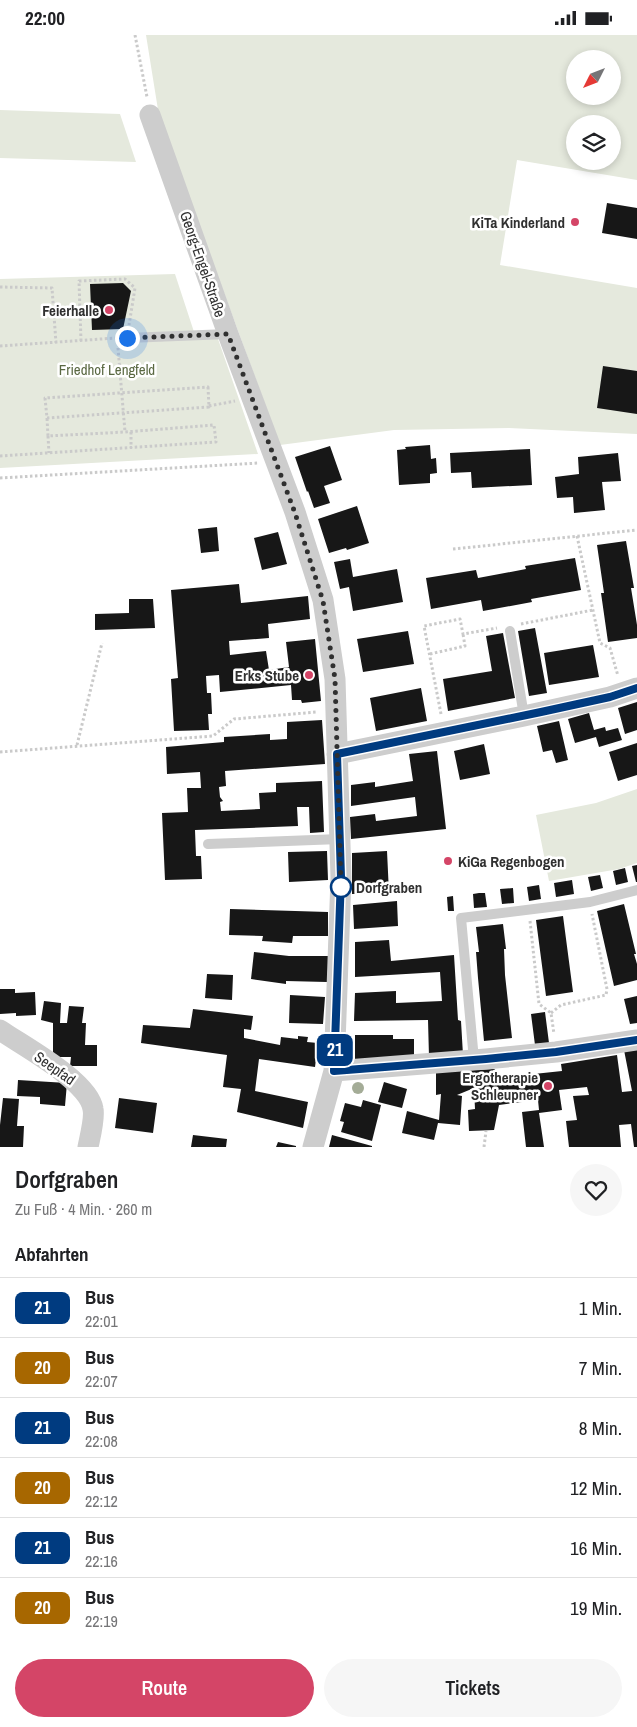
<!DOCTYPE html>
<html lang="de">
<head>
<meta charset="utf-8">
<style>
	:root { --surface:#fff; --page:#f6f6f6; --text:#202124; --muted:#757577; --line:#e0e0e0; --accent:#d44567 }
	body { margin:0; font-family:"Archivo Narrow",sans-serif; background:var(--page); color:var(--text); height:100vh; display:flex; flex-direction:column; font-size:19px; white-space:nowrap }
	* { box-sizing:border-box; margin:0 }
	p { font-size:16px; color:var(--muted) }
	.icon { flex:none; width:28px; height:28px; fill:none; stroke:currentColor; stroke-width:2; stroke-linecap:round; stroke-linejoin:round }
	.map { position:relative; height:1112px; overflow:hidden }
	.side { display:flex; flex-direction:column; background:var(--surface); flex:1 }
	.side>* { flex:none }
	.badge { padding:0 10px; border-radius:8px; font-size:18px; line-height:32px }
	.needle { width:32px; rotate:228deg }
	.buttons { position:absolute; left:566px; top:15px; display:grid; gap:10px }
	.buttons a { display:grid; place-items:center; width:55px; height:55px; border-radius:50%; background:var(--surface); box-shadow:0 2px 8px #0003; font-size:25px }
	.you { position:absolute; width:25px; height:25px; margin:-12px; border:4px solid #fff; border-radius:50%; background:#1a73e8; box-shadow:0 0 0 8px #1a73e833 }
	.map>.badge { position:absolute; translate:-50% -50%; box-shadow:0 0 0 2px #fff }
	h2 { padding:0 15px; font-size:19px; line-height:45px }
	.round { display:grid; place-items:center; flex:none; width:52px; height:52px; border-radius:26px; background:var(--page) }
	.headline { display:flex; align-items:center; justify-content:space-between; height:85px; padding:0 15px }
	h1 { font-size:24px; font-weight:600; line-height:38px }
	.button { display:flex; gap:10px; margin-top:auto; padding:10px 15px }
	.button a { flex:1; height:58px; border-radius:30px; background:var(--accent); color:#fff; font-size:20px; font-weight:600; line-height:58px; text-align:center }
	.button a+a { background:var(--page); color:var(--text) }
	ul { padding:0; list-style:none }
	li { display:flex; align-items:center; gap:15px; height:60px; padding:0 15px; border-top:1px solid var(--line) }
	li div { flex:1 }
	li b { display:block; font-size:19px }
	li em { font-style:normal }
	li .badge { min-width:55px; font-weight:700; text-align:center }
	.status { display:flex; justify-content:space-between; align-items:center; height:35px; padding:0 25px; background:var(--surface); direction:ltr }
	.status svg { height:14px; fill:currentColor }
	.map>svg:first-child { display:block }
	.green { fill:#e5e9dd; fill-rule:evenodd }
	.building { fill:#171717 }
	.lines { fill:none; stroke-linecap:round; stroke-linejoin:round }
	.path { stroke:#cacaca; stroke-width:3; stroke-dasharray:2.5 2.5; stroke-linecap:butt }
	.service { stroke:#cdcdcd; stroke-width:10 }
	.minor { stroke:#cdcdcd; stroke-width:21 }
	.tree { fill:#a4ac97 }
	.line-casing { stroke:#fff; stroke-width:11 }
	.line { stroke:#003b80; stroke-width:8 }
	.walk { stroke:#303030; stroke-width:5; stroke-dasharray:0 9 }
	.poi-dot { fill:#d44567; stroke:#fff; stroke-width:2 }
	.stop-dot { fill:#fff; stroke:#003b80; stroke-width:2.5 }
	.labels { text-anchor:middle; dominant-baseline:central; stroke-width:5; stroke-linejoin:round; paint-order:stroke }
	.poi-label { font-size:15px; font-weight:bold; fill:#303030; stroke:#fff; text-anchor:end }
	.street-label { font-size:15px; fill:#303030; stroke:#fff }
	.park-label { font-size:15px; fill:#5a6842; stroke:#fff }
	.stop-label { font-size:15px; font-weight:bold; fill:#303030; stroke:#fff; text-anchor:start }
</style>
</head>
<body>
<div class="status"><b>22:00</b><svg viewBox="0 0 49 12"><path d="M0 12V9h3v3zM5 12V6h3v6zM10 12V3h3v9zM15 12V0h3v12zM26 1h20v11H26zM47 4h2v5h-2z"/></svg></div>
<div class="map">
<svg width="637" height="1112" viewBox="0 0 637 1112">
	<rect width="100%" height="100%" fill="#fff"/>
	<path class="green" d="M146,0h491v145l-120,-20 -17,105 137,23v146l-128,-6 -115,2 -114,15 -121,-329zM575,24h37v37h-37zM575,89h37v37h-37z
		M0,75l120,4 16,48 -136,-4z
		M175,239l21,64 22,1 40,115 -258,14v-189z
		M637,754v74l-18,6 -70,12 -13,-66 60,-12z"/>
	<path class="building" d="M607,168l30,5v31l-35,-6z
		M123,248l8,8 -8,38 -31,1 -2,-46z
		M603,331l34,5v43l-40,-6z
		M430,410l1,14 5,-1 1,15 -7,1v9l-31,2 -2,-35 9,-1 -1,-2z
		M330,411l12,34 -18,6 6,17 -16,5 -6,-17 -1,1 -12,-35z
		M530,414l2,36 -60,3 -1,-16 -20,1 -1,-20z
		M618,418l3,28 -19,1 3,28 -31,3 -1,-16 -16,1 -2,-21 24,-3 -1,-17z
		M357,471l12,37 -22,7 -1,-2 -17,5 -11,-34z
		M217,492l2,24 -18,2 -3,-24z
		M278,497l9,32 -25,6 -8,-32z
		M626,506l8,47h-3l6,37v13l-29,4 -7,-49h3l-7,-48z
		M575,523l6,32 -50,9 1,3 -49,9 -2,-11 -50,9 -5,-31 50,-8 2,8 48,-9 -1,-3z
		M350,524l3,18 44,-8 6,33 -50,9 -4,-24 -9,2 -6,-27z
		M239,549l2,19 67,-7 2,23 -42,5 1,14 -40,3 1,14 36,-4 3,19 20,-3 -3,-25 29,-3 6,62 -19,2 -1,-3h-9l-1,-15 -71,7 -1,-17 -13,1 1,17h4l1,21h-4l1,16 -35,1 -3,-52 7,-1 -7,-88z
		M129,564h24l2,29 -60,2v-16l34,-1z
		M535,593l12,65 -18,3 -11,-65z
		M408,596l6,33 -51,8 -6,-33z
		M503,598l12,65 -67,13 -5,-32 49,-8 -6,-35z
		M593,610l6,32 -50,8 -5,-32z
		M421,653l6,33 -51,10 -6,-33z
		M637,667v28l-12,4 -7,-26z
		M589,678l5,17 11,-3 1,4 12,-3 4,12 -23,7 -3,-10 -21,6 -7,-24z
		M322,685l3,44 -100,7 1,15 -7,1 1,10 3,4 -3,1 1,9 39,-2 -1,-16 17,-1v-9l46,-2 2,51 -14,1 -1,-26h-12l1,19 -103,4 1,26h5l1,23 -37,1 -3,-67 26,-1 -1,-24h14l-1,-16 -33,2 -1,-27 58,-5v-5l46,-3v6l17,-1v-17z
		M559,686l9,39 -12,3 -4,-13 -9,2 -6,-26z
		M637,708v32l-19,6 -9,-29z
		M484,709l6,30 -30,6 -6,-29z
		M437,716l9,78 -95,10 -1,-22 25,-3 1,7 41,-5 -2,-19 -64,9v-21l24,-3v5l38,-6 -4,-27z
		M327,816l1,29 -39,2 -1,-30z
		M387,816l2,42 -37,1v-41z
		M637,830v17h-1l-4,-16z
		M625,833l3,14 -12,3 -3,-14z
		M600,840l3,13 -12,3 -3,-14z
		M572,845l2,14 -18,3 -2,-14z
		M539,850l2,14 -12,2 -2,-14z
		M513,853l1,15 -12,1 -2,-15z
		M479,858h6l2,14 -13,1 -1,-14z
		M453,861l1,15h-6l-1,-14z
		M397,866l1,25 -44,3 -1,-24z
		M624,869l12,50h-2l3,10v16l-23,6 -17,-75z
		M230,874l98,3v24h-35l-1,7 -30,-2 1,-5 -34,-1z
		M563,881l10,76 -27,4 -10,-76z
		M503,889l3,25h-2l1,26 7,63 -28,3 -6,-63 -2,-26h3l-3,-25z
		M389,905l2,21 63,-6 4,65 3,1 2,34 -34,2 -1,-37 -74,1 1,-28 41,-2v12l46,-2 -2,-29 -85,5v-35z
		M254,917l35,4h40l-2,26 -41,-1v3l-35,-5z
		M207,939l26,1 -1,25 -27,-2z
		M0,954h15v4l20,-1 1,23 -20,1v-3l-16,1z
		M290,960l35,2 -2,27 -34,-1z
		M637,961v27l-7,1 -6,-25z
		M44,966l17,2 -1,20h7l2,-17 15,1 -2,16h4l-1,22h12v21h-27l1,-9h-18v-34l-12,-3z
		M193,974l60,7 -2,14 -7,-1v9l36,7 1,-8 17,2v-3l10,1 -1,5 11,1 -3,24 -56,-8 -4,32 53,11 -5,26 -66,-16 4,-23 -18,-2 4,-32 -86,-12 2,-18 47,3z
		M545,977l4,31 -14,2 -4,-31z
		M355,1000h38v4h21v17l-59,5z
		M637,1013v99h-3l-3,-23 -12,1 2,22h-52l-3,-26 11,-1 -4,-24 16,-1 -2,-8 -28,3 3,20 -23,3 5,34h-18l-4,-35 17,-2 -1,-10 -39,5 -5,25 -25,1 -1,-21 7,-1 -1,-21 -17,7 5,1 -2,29 -22,-2 -4,17 -32,-7 5,-22 32,9 2,-26 -5,1v-23l59,-3 1,9 66,-7 -1,-7 56,-9 5,37 10,-1 -8,-41z
		M18,1045l49,3 -2,23 -25,-2v-7l-23,-1z
		M384,1047l23,7 -5,19 -24,-6z
		M3,1063l16,1 -2,27h7l-1,21h-23v-22z
		M119,1063l38,5 -4,30 -38,-5z
		M363,1065l18,5 -9,36 -31,-9 3,-10 -4,-1 5,-18 16,4z
		M193,1100l34,4 -1,8h-35z
		M332,1100l40,11v1h-43z
		M278,1107l18,4v1h-20z"/>
	<g class="lines">
		<path class="path" d="M135,0l12,62
			M0,252l52,1 4,55
			M81,306l-2,-60 46,-2 10,9 -6,37
			M0,311l116,-8
			M118,313l7,84
			M208,352l1,20 -162,11 -2,-20z
			M209,371l26,-5
			M131,397v16
			M48,401l1,17
			M0,421l216,-14 -2,-17 -89,7 -77,4 -1,-18
			M0,443l259,-15
			M577,501l23,107 10,5 8,28
			M453,514l184,-19
			M521,589l72,-14
			M430,619l35,-8 -2,-12
			M441,679l-17,-88 36,-7 3,15 34,-6
			M77,710l25,-102
			M0,717l213,-16 21,-17 83,-7
			M530,886l9,83 12,9 3,21
			M551,978l10,-8 45,-10 1,-6 -15,-75
			M484,1112l2,-16"/>
		<path class="service" d="M127,303l101,-4
			M510,596l14,85
			M208,809l132,-5
			M474,1025l-13,-142 129,-16 47,-12"/>
		<path class="minor" d="M150,80l78,219 67,178 28,88 12,79 6,199 -7,193 -21,76
			M337,719l187,-38 86,-19 27,-9
			M0,995c23,16 89,51 93,79 2,9 -3,28 -5,38
			M334,1036l152,-12 70,-7 81,-12"/>
	</g>
	<circle class="tree" cx="358" cy="1053" r="6"/>
	<g class="lines">
		<g class="line-casing">
			<path id="line" d="M637,653l-27,9 -69,15 -204,42 4,123 -7,194 152,-12 70,-7 81,-12"/>
		</g>
		<use href="#line" class="line"/>
		<path class="walk" d="M127,303l101,-4 67,179 28,88 12,78 6,208"/>
	</g>
	<g class="poi-dot">
		<circle cx="575" cy="187" r="5"/>
		<circle cx="109" cy="275" r="5"/>
		<circle cx="309" cy="640" r="5"/>
		<circle cx="448" cy="826" r="5"/>
		<circle cx="548" cy="1051" r="5"/>
	</g>
	<circle class="stop-dot" cx="341" cy="852" r="10"/>
	<g class="labels">
		<g class="poi-label">
			<text x="565" y="187">KiTa Kinderland</text>
			<text x="99" y="275">Feierhalle</text>
			<text x="299" y="640">Erks Stube</text>
			<text x="458" y="826" text-anchor="start">KiGa Regenbogen</text>
			<text x="538" y="1042">Ergotherapie<tspan x="538" dy="17">Schleupner</tspan></text>
		</g>
		<g class="street-label">
			<text transform="translate(203 229) rotate(71)">Georg-Engel-Straße</text>
			<text transform="translate(55 1033) rotate(35)">Seepfad</text>
		</g>
		<g class="park-label">
			<text x="107" y="334">Friedhof Lengfeld</text>
		</g>
		<g class="stop-label">
			<text x="356" y="852">Dorfgraben</text>
		</g>
	</g>
</svg>
<div class="buttons">
<a><svg class="needle" viewBox="-14 -14 28 28"><path d="M0-13l5 13h-10z" fill="#e53935"/><path d="M0 13l5-13h-10z" fill="#757577"/></svg></a>
<a><svg class="icon" aria-label="layers" viewBox="0 0 24 24"><path d="M12 4l9 5-9 5-9-5zM3 14l9 5 9-5"/></svg></a>
</div>
<div class="you" style="left:127px;top:303px"></div>
<b class="badge" style="left:335px;top:1015px;background:#003b80;color:#fff">21</b>
</div>
<section class="side">
<div class="headline"><div><h1>Dorfgraben</h1><p>Zu Fuß · 4 Min. · 260 m</p></div><a class="round"><svg class="icon" aria-label="heart" viewBox="0 0 24 24"><path d="M12 20l-8-8c-3-5 5-10 8-4 3-6 11-1 8 4z"/></svg></a></div>
<h2>Abfahrten</h2>
<ul>
<li><span class="badge" style="background:#003b80;color:#fff">21</span><div><b>Bus</b><p>22:01</p></div><em>1 Min.</em></li>
<li><span class="badge" style="background:#a76700;color:#fff">20</span><div><b>Bus</b><p>22:07</p></div><em>7 Min.</em></li>
<li><span class="badge" style="background:#003b80;color:#fff">21</span><div><b>Bus</b><p>22:08</p></div><em>8 Min.</em></li>
<li><span class="badge" style="background:#a76700;color:#fff">20</span><div><b>Bus</b><p>22:12</p></div><em>12 Min.</em></li>
<li><span class="badge" style="background:#003b80;color:#fff">21</span><div><b>Bus</b><p>22:16</p></div><em>16 Min.</em></li>
<li><span class="badge" style="background:#a76700;color:#fff">20</span><div><b>Bus</b><p>22:19</p></div><em>19 Min.</em></li>
</ul>
<div class="button"><a>Route</a><a>Tickets</a></div>
</section>
</body>
</html>
